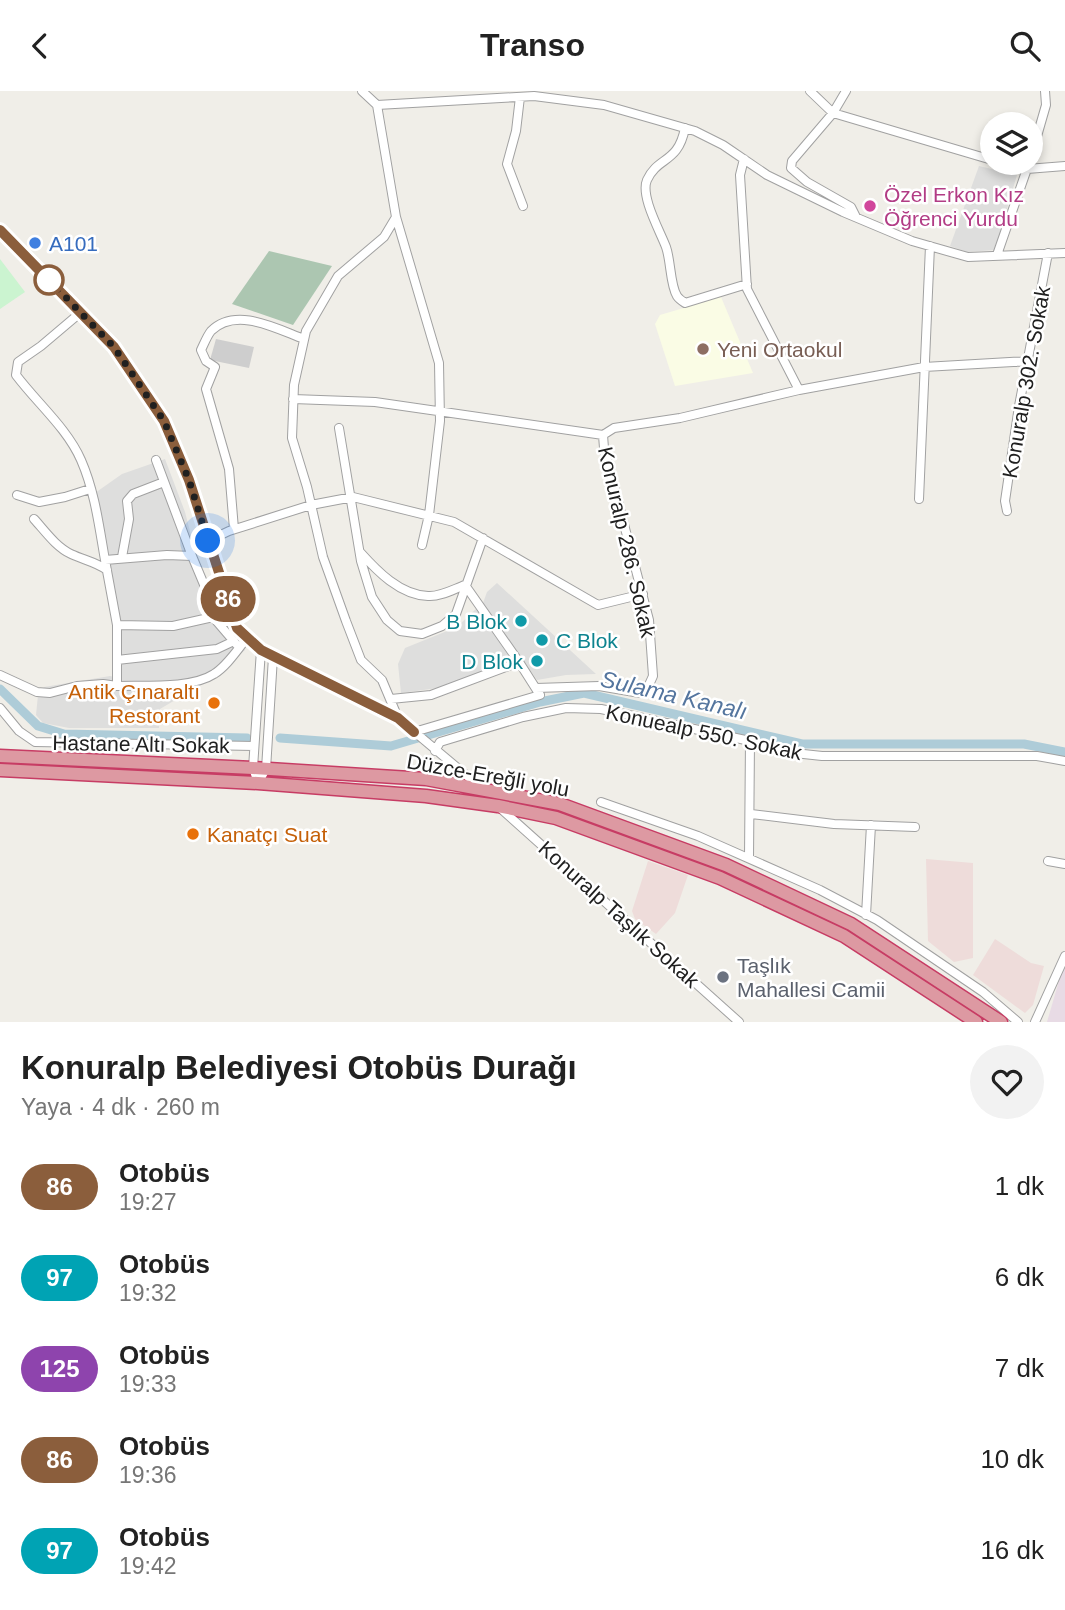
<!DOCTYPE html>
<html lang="tr">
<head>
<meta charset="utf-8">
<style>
	:root { --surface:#fff; --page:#f2f2f2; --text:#222; --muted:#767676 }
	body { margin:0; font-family:Helvetica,sans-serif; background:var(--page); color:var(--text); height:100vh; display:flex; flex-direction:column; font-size:26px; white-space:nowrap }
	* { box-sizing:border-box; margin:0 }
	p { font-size:23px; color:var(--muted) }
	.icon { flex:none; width:38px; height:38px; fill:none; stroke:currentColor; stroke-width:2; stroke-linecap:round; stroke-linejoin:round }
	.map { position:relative; height:931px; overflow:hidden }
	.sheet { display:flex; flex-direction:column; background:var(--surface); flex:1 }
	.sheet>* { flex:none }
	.badge { padding:0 14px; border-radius:23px; font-size:24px; line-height:46px }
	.fabs { position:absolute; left:980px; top:21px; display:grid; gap:14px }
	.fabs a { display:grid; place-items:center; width:63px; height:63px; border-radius:50%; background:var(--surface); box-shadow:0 4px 10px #0003; font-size:35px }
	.you { position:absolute; width:35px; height:35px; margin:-18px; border:5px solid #fff; border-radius:50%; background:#1a73e8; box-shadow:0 0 0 10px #1a73e833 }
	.map>.badge { position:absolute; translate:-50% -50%; box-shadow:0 0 0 4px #fff }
	.round { display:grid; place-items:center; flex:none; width:74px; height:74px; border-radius:37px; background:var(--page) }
	.headline { display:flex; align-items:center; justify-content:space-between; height:119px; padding:0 21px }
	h1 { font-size:33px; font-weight:800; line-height:52px }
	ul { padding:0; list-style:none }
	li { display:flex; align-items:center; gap:21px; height:91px; padding:0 21px }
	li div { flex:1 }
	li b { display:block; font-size:26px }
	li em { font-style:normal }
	li .badge { min-width:77px; font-weight:700; text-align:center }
	header { display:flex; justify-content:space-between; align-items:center; height:91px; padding:0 21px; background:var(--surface); font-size:32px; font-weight:800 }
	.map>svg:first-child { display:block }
	.residential { fill:#dededd }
	.commercial { fill:#eedcda }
	.industrial { fill:#e8dbe5 }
	.education { fill:#fafce5 }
	.religious { fill:#cecece }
	.cemetery { fill:#acc6b1 }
	.park { fill:#cbf4d0 }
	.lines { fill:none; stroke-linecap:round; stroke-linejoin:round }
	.canal { stroke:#aeccd8; stroke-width:9 }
	.minor-casing { stroke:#a1a1a1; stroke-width:10 }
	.highway-casing { stroke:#c73c64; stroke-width:15 }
	.minor { stroke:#fff; stroke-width:8 }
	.highway { stroke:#dd99a2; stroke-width:12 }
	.line-casing { stroke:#fff; stroke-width:16 }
	.line { stroke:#8b5e3c; stroke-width:10 }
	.walk { stroke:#202020; stroke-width:7; stroke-dasharray:0 12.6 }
	.hotel-dot { fill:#d1479c; stroke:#fff; stroke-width:2.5 }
	.shop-dot { fill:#3f7fe0; stroke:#fff; stroke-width:2.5 }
	.stop-dot { fill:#fff; stroke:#8b5e3c; stroke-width:3.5 }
	.education-dot { fill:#8d6e63; stroke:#fff; stroke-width:2.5 }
	.culture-dot { fill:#0f9aa8; stroke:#fff; stroke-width:2.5 }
	.food-dot { fill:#e8710a; stroke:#fff; stroke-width:2.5 }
	.worship-dot { fill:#6b7280; stroke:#fff; stroke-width:2.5 }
	.labels { text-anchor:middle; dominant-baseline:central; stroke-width:5; stroke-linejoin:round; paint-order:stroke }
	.hotel-label { font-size:21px; fill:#b23c85; stroke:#fff; text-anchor:start }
	.shop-label { font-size:21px; fill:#366cbe; stroke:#fff; text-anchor:start }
	.education-label { font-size:21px; fill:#785e54; stroke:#fff; text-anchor:start }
	.street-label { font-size:21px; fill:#202020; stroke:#fff }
	.culture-label { font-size:21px; fill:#0d838f; stroke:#fff; text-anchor:end }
	.food-label { font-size:21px; fill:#c56008; stroke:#fff; text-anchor:end }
	.worship-label { font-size:21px; fill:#5b616d; stroke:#fff; text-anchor:start }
	.water-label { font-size:23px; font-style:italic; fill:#54759e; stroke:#fff }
</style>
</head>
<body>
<header><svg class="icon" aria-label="back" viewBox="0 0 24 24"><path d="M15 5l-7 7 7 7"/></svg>Transo<svg class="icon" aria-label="search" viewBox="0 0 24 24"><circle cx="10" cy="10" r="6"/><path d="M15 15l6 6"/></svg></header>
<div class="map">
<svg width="1065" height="931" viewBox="0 0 1065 931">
	<rect width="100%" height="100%" fill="#f0eee8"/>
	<path class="residential" d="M979,75l38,9 -22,75 -28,2 -17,-6z
		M165,368l20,53 11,43 9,20 10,33 30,42 -29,26 -56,33 -1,19h-90l-26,-5 -7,-8 2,-20 6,-8 66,-11 9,2 -1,-58 -8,-55 -15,-72 27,-19z
		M497,492l99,91 -30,1 -29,5 -54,-77 4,-11z
		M479,515l35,54 -76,28 -37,5 -3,-29 7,-16 52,-21z"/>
	<path class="commercial" d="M926,768l47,4v95l-19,4 -26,-21z
		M648,770l40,14 -13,38 -19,21 -21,-15 -3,-8z
		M995,848l36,24 13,3 -11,39 -8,8 -52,-38z"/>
	<path class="industrial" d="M1065,869v62h-18z"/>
	<path class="education" d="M721,206l32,76 -78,13 -20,-62 5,-9z"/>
	<path class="religious" d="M216,248l38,8 -5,21 -39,-8z"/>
	<path class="cemetery" d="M269,160l63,15 -39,59 -61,-21z"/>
	<path class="park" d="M0,168l25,33 -25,17z"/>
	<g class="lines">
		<path class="canal" d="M0,598l38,37 26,8 183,4
			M280,647l111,8 149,-44 44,-9 218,51h222l41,8"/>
		<g class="minor-casing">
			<path id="minor" d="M362,0l15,14
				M810,0l23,22 159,47
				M846,0l-13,22 -41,48 -1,7 16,14 44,25 5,10
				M520,6l-4,34 -9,33 16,42
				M377,14l157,-9 70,9 91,26 28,14 44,30 76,37 69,29 56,16 97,-4
				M377,14l19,112 -12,20 -46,39 -32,55 -12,54 -2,53 15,49 16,70 23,64 15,39 21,20 16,38
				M685,37c-7,36 -27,28 -38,52 -7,16 13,51 19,67 5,14 4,38 11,49 2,3 5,5 8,7l62,-19
				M1031,66l15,-52 -1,-14
				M1004,72l23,6 38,-3
				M396,126l43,146 1,58 -11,94 -7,30
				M0,140l114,116 50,74 25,59 48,148 24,22 137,68 81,68
				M997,164l32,-92
				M80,222l-39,33 -23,16 -2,13c21,28 51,53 65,85 14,32 18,66 24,100
				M799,299l125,-23 105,-6
				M293,308l82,3 228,33
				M339,337l22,133 11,36 15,23 13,11 22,3 20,-8 14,-12 27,-76
				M156,369l36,96
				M17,404l22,7 26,-5 25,-8
				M919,408l11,-253
				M1007,420l-2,-10 14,-95 29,-153
				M34,428c11,12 22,28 37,35 13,6 25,8 36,16
				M234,438l-5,-60 -23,-80 9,-22 -9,-6 -5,-11c3,-6 6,-14 10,-19 25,-25 66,-2 93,8
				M208,450l21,-10 82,-26 42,-8 101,25 144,83 45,-11
				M360,461c17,19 40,43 68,44 12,1 26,-7 37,-11l54,77 -88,33 -40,4
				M122,466l7,-38 -2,-18 6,-7 31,-12
				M213,526l24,28
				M117,534l-12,-65 62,-5 25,1 13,31 8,30 -40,9 -56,-1v61c27,-1 74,3 97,-12 13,-8 23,-24 33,-36
				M261,559l-8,118 5,15 8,-14 7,-112
				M117,569l100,-11 17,-8
				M0,584l37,17 13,1 27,-7 26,-2 14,2
				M536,597l63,-2 41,7 8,-6 5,-11 -4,-56 -45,-172 -1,-13 11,-7 66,-10 119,-28 -52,-101 -7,-114 4,-16
				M0,617l19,23 16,11 219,4
				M414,641l126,-37 -21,-33
				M435,660l5,-9 83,-25 43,-9 35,1 149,32 35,11 37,4h215l28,5
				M601,711l97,34 122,54 57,30 106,72 35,30
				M499,716l240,215
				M751,723l83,10 81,3
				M749,767l1,-117
				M1048,770l17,3
				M866,824l5,-90
				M1035,931l30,-66"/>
		</g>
		<g class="highway-casing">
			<path id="highway" d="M0,665l253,12 173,11 134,25 166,61 125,59 150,98
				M0,679l258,13 168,13 72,10 58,12 164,60 124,58 132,86"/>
		</g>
		<use href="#minor" class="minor"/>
		<use href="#highway" class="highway"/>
	</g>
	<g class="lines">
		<g class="line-casing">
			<path id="line" d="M0,139l114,117 50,74 25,59 48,148 24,22 137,68 16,14"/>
		</g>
		<use href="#line" class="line"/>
		<path class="walk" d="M49,189l65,67 50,74 25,59 19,61"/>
	</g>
	<circle class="hotel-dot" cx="870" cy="115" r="7"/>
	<circle class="shop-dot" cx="35" cy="152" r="7"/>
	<circle class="stop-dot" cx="49" cy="189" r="14"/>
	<circle class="education-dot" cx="703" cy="258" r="7"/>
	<g class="culture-dot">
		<circle cx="521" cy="530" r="7"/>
		<circle cx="542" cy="549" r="7"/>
		<circle cx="537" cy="570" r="7"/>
	</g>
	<g class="food-dot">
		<circle cx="214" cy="612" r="7"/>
		<circle cx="193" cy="743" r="7"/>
	</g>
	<circle class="worship-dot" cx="723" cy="886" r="7"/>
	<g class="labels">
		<g class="hotel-label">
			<text x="884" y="103">Özel Erkon Kız<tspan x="884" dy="24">Öğrenci Yurdu</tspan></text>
		</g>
		<g class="shop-label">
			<text x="49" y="152">A101</text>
		</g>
		<g class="education-label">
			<text x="717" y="258">Yeni Ortaokul</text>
		</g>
		<g class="street-label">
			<text transform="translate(1026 291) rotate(-80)">Konuralp 302. Sokak</text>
			<text transform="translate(627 451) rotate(77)">Konuralp 286. Sokak</text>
			<text transform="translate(704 641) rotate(12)">Konuealp 550. Sokak</text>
			<text transform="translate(141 653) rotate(1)">Hastane Altı Sokak</text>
			<text transform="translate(488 684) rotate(10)">Düzce-Ereğli yolu</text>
			<text transform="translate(619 823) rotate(42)">Konuralp Taşlık Sokak</text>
		</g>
		<g class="culture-label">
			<text x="507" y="530">B Blok</text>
			<text x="556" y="549" text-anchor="start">C Blok</text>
			<text x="523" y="570">D Blok</text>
		</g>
		<g class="food-label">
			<text x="200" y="600">Antik Çınaraltı<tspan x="200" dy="24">Restorant</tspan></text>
			<text x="207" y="743" text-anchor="start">Kanatçı Suat</text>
		</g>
		<g class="worship-label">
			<text x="737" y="874">Taşlık<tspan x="737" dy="24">Mahallesi Camii</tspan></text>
		</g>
		<g class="water-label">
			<text transform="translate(674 604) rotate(13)">Sulama Kanalı</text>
		</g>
	</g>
</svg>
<div class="fabs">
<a><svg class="icon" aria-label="layers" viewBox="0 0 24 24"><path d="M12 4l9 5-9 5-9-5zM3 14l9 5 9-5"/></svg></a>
</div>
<div class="you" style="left:208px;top:450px"></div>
<b class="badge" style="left:228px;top:508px;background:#8b5e3c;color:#fff">86</b>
</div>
<section class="sheet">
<div class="headline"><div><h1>Konuralp Belediyesi Otobüs Durağı</h1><p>Yaya · 4 dk · 260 m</p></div><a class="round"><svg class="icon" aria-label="heart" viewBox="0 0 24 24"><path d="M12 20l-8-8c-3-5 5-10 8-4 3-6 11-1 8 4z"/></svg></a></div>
<ul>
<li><span class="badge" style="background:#8b5e3c;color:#fff">86</span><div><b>Otobüs</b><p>19:27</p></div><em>1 dk</em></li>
<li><span class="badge" style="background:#00a3b4;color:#fff">97</span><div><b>Otobüs</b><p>19:32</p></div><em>6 dk</em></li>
<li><span class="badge" style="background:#8e44ad;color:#fff">125</span><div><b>Otobüs</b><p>19:33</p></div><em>7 dk</em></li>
<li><span class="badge" style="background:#8b5e3c;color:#fff">86</span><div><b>Otobüs</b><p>19:36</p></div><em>10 dk</em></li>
<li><span class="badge" style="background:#00a3b4;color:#fff">97</span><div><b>Otobüs</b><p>19:42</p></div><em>16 dk</em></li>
</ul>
</section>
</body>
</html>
